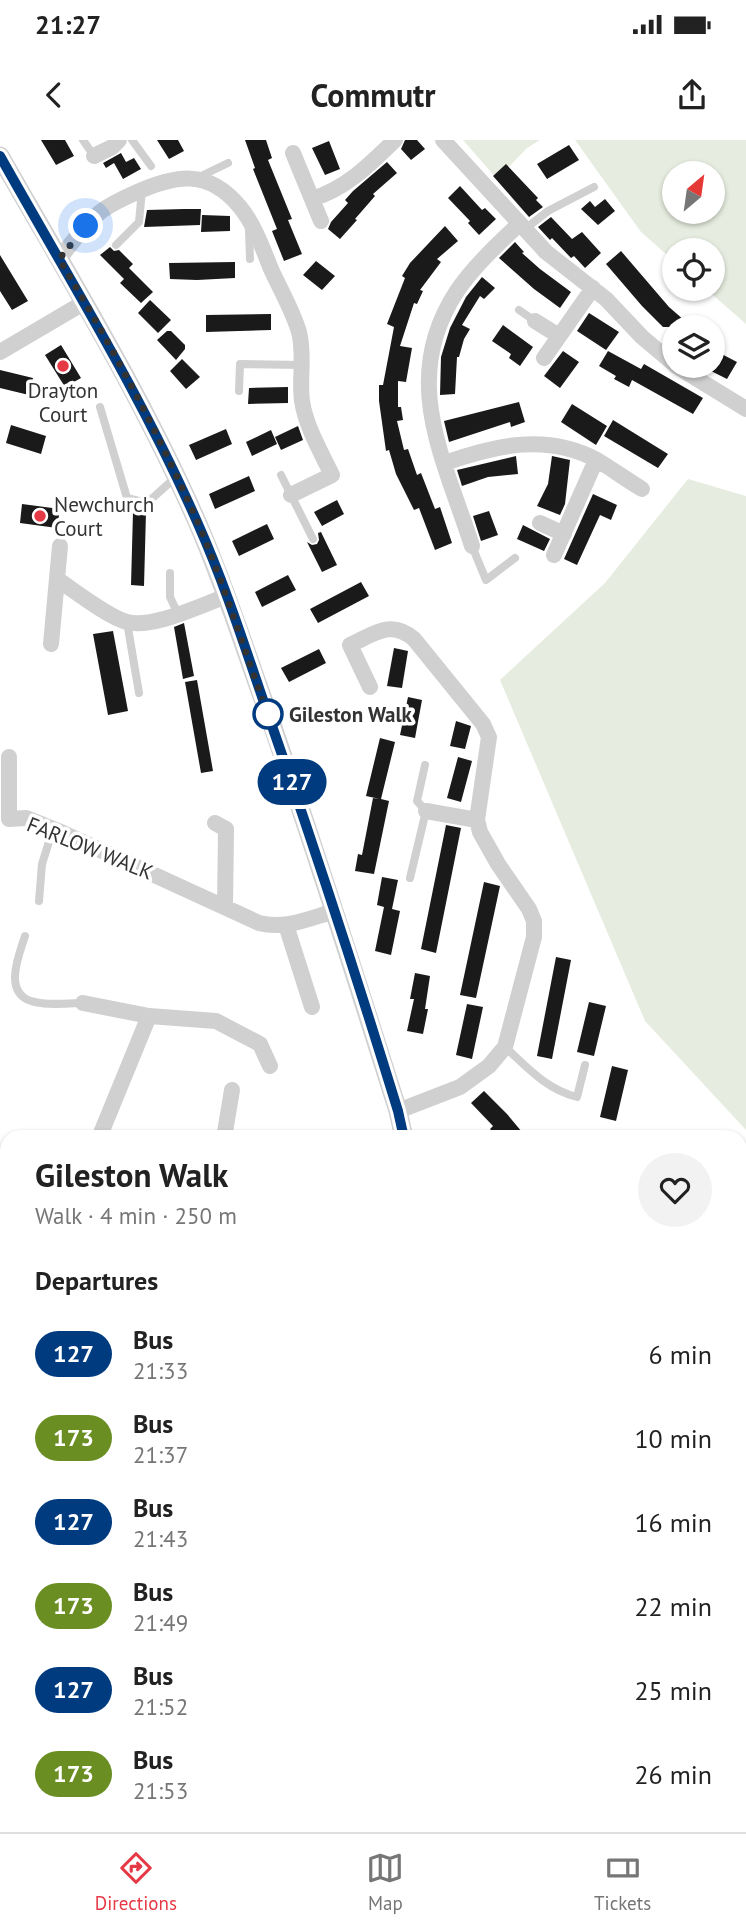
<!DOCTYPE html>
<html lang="en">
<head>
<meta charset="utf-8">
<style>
	:root { --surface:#fff; --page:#f2f2f2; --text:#222; --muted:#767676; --line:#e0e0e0; --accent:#e63946 }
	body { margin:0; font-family:"PT Sans",sans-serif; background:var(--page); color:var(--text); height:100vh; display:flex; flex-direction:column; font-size:26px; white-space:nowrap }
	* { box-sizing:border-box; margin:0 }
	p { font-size:23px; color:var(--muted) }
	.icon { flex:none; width:38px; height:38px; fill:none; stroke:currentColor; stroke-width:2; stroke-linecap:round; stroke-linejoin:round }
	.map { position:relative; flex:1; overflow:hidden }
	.drawer { position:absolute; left:0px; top:990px; width:747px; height:702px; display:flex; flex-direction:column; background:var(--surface); border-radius:21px 21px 0 0; box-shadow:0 2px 5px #0004 }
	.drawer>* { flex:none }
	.badge { padding:0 14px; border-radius:23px; font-size:24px; line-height:46px }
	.needle { width:46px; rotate:29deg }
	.controls { position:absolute; left:662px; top:21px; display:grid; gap:14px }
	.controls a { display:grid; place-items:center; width:63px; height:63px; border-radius:50%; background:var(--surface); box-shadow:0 2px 5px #0004; font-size:35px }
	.you { position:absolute; width:35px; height:35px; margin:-18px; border:5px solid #fff; border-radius:50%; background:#1a73e8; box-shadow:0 0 0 10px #1a73e833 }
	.map>.badge { position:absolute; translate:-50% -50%; box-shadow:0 0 0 4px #fff }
	h2 { padding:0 35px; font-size:26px; line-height:63px }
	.round { display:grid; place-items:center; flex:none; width:74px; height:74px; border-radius:37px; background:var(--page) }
	.summary { display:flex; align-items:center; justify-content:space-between; height:119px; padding:0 35px }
	h1 { font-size:33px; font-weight:700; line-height:52px }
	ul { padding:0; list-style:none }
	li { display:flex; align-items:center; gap:21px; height:84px; padding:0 35px }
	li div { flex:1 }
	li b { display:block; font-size:26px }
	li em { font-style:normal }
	li .badge { min-width:77px; font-weight:700; text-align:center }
	.status { display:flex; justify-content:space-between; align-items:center; height:49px; padding:0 35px; background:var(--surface); direction:ltr }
	.status svg { height:19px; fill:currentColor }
	header { display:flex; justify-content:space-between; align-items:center; height:91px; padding:0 35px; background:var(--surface); font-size:32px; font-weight:700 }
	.tabs { display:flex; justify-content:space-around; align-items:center; height:98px; border-top:2px solid var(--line); background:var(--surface); font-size:19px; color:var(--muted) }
	.tabs a { display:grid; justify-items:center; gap:4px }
	.tabs .on { color:var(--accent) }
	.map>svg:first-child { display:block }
	.green { fill:#e6ecdf; fill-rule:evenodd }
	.building { fill:#1a1a1a }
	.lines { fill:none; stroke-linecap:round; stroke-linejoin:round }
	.service { stroke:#d0d0d0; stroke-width:8 }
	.minor { stroke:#d0d0d0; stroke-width:16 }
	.tertiary { stroke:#d0d0d0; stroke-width:19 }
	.line-casing { stroke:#fff; stroke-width:16 }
	.line { stroke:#003b80; stroke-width:10 }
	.walk { stroke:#333; stroke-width:7; stroke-dasharray:0 12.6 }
	.poi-dot { fill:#e63946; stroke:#fff; stroke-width:2.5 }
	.stop-dot { fill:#fff; stroke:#003b80; stroke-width:3.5 }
	.labels { text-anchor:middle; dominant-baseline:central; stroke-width:7; stroke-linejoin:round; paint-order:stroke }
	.poi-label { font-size:21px; fill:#333; stroke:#fff }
	.stop-label { font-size:21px; font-weight:bold; fill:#333; stroke:#fff; text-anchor:start }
	.street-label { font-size:21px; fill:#333; stroke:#fff }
</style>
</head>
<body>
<div class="status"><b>21:27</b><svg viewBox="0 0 49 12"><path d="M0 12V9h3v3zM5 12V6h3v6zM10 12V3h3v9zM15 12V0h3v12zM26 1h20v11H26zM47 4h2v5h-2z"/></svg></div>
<header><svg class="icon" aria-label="back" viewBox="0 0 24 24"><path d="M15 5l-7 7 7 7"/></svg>Commutr<svg class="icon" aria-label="share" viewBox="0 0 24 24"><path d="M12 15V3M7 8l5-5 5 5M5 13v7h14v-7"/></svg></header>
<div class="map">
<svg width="746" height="1692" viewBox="0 0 746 1692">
	<rect width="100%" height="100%" fill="#fff"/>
	<path class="green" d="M463,0h77l-13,8 -30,31z
		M575,0h171v184l-40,-35h6v-39h-38v11l-33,-29zM674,33h38v39h-38z
		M688,339l58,17v634l-101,-109 -145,-341 105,-97z
		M0,1266l7,4v65l-7,13z
		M740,1648l6,25v19h-273l35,-7h232z"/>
	<path class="building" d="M41,0h24l9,16 -18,9z
		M157,0h21l6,11 -15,8z
		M245,0h21l6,18 -4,2 24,59 -4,1 14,34 -18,7 -12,-30 5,-2 -24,-60 2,-1z
		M405,0h12l8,9 -14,11 -10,-11z
		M329,1l11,28 -15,6 -13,-27z
		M569,5l10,15 -32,19 -10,-15z
		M121,13l5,9 8,-4 7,11 -18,10 -9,-16 -8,5 -3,-5z
		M387,22l10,11 -24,21 2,2 -20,23 2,1 -17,19 -12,-10 3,-7 17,-19 -3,-3 8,-9z
		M506,24l32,34 -2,2 7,7 -14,10 -36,-41z
		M460,46l22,24 3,-2 11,11 -17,16 -11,-12 2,-2 -22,-23z
		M605,59l10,12 -17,14 -17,-16 9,-8 5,6z
		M184,69h17l-1,16 -56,2 3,-17z
		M202,75l28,1v15l-29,1z
		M551,77l21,22 10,-7 19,21 -16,15 -11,-12 -3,2 -19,-20 -2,2 -12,-13z
		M445,86l13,15 -21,18 4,3 -21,28 3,1 -6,13 -3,-1 -14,43 12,2 -6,34 -8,-1v26h3l2,13 -6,1 7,29 4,-1 9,26 4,-2 14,36 5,-2 12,36 -17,7 -16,-42 -5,2 -18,-36 -7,-24 -3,1 -7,-50v-16h4l11,-58 -7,-3 18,-46 -3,-2 8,-13z
		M515,102l9,10 -2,1 18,16 31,23 -11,16 -26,-19 -35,-31z
		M110,107l4,4 5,-1 14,14 -4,4 24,24 -12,11 -21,-20 4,-4 -24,-24z
		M621,111l48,56 23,20h-29l-21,-21 -36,-42z
		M0,115l28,46 -16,9 -12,-19z
		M316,121l19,15 -13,14 -19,-15z
		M235,122v16l-38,2 -27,-1 -1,-16z
		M482,137l13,11 -11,11 -4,-3 -18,29 8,4 -6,10 -5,18h-2l-2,37 -15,1 1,-38 9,-29 16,-31z
		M150,160l21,20 -13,13 -20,-20z
		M589,173l30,19 -13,18 -29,-19z
		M271,174v16l-65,2v-17z
		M503,185l30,22 -13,19 -11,-8 2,-4 -19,-13z
		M167,191h4l14,14v4l-9,11 -19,-20z
		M61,205l20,33 -16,9 -20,-32z
		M712,209l25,13 -10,17 -26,-13h11z
		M563,211l16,11 -19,26 -16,-12z
		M608,211l33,18 3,-5 59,34 -10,16 -61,-34 -3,7 -15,-8 2,-3 -17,-10z
		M182,219l18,18 -14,12 -16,-18z
		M0,230l33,8 -4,17 -29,-7z
		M288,247v16l-40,1 1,-16z
		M519,262l6,20 -14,5 -1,-5 -61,20 -5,-21z
		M572,264l35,22 -11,19 -35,-23z
		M613,280l55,34 -10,14 -54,-32z
		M11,285l35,11 -5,18 -35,-11z
		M298,286l5,14 -22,10 -6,-13z
		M226,289l6,15 -36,16 -7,-15z
		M271,290l6,14 -25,12 -6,-14z
		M516,316l2,18 -30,3 -26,9 -5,-16z
		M552,316l18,4 -5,44 -5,11 -23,-9 11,-22z
		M249,336l6,15 -40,18 -6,-15z
		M593,354l24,11 -6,15 -11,-5 -23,50 -13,-6z
		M337,360l7,14 -22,12 -8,-14z
		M22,364l38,5 -3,19 -37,-5z
		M489,371l9,24 -17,6 -8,-25z
		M133,372h13l-2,74 -13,-1z
		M267,384l7,15 -35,17 -7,-15z
		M523,385l27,14 -6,12 -27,-12z
		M321,392l16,33 -15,7 -15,-30 5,3 5,-1 2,-4 -1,-7z
		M288,435l8,15 -34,17 -7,-15z
		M361,442l8,14 -51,27 -8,-14z
		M184,483l10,53 -11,3 -9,-52z
		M113,491l15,80 -20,4 -15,-81z
		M394,508l14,3 -6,37 -15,-2z
		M319,509l7,14 -37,19 -8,-14z
		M197,540l16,91 -12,2 -16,-91z
		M408,557l14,3 -7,38 -15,-3z
		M456,581l15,5 -6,23 -15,-3z
		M380,598l15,4 -14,57 8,2 -15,73 -19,-3 3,-17 4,1 11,-57 7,1 -14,-3z
		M458,617l14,4 -11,41 -14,-4z
		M446,685l15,3 -25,125 -15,-4z
		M382,737l16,3 -6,29 -8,-2 16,4 -9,44 -16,-4 9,-44 -7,-2z
		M484,742l16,4 -24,112 -16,-3z
		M556,817l15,3 -19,99 -15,-3z
		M415,833l15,3 -5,33h3l-5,25 -16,-3 7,-32h-4z
		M589,862l17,4 -12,50 -17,-4z
		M467,864l16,3 -11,52 -16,-4z
		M612,926l16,4 -12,51 -16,-4z
		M484,951l23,23 20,24h-30l-7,-9 3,-3 -22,-23z"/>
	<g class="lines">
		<path class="service" d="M83,0l11,16
			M132,0l19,26
			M197,38l31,-15
			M525,89l23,-18 46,-24
			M249,90l1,29
			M116,105l23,-23 3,-32
			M519,170l16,11
			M239,251l1,-27 62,1
			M100,267l27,91 20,5 29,-26
			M281,335l32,64
			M472,406l14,34 29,-22
			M170,433v24l8,17
			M127,482l12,71
			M410,738l16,-67 -9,-10 8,-36
			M39,761l3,-37 11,-35
			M25,796c-6,19 -22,56 6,65 15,5 36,2 52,2
			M505,907c23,21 41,42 72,50l8,-32
			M740,1571l6,-2"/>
		<path class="minor" d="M443,0l103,112 60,47 36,38 32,27
			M293,13l28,68
			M94,16l18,-9 7,-7
			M312,59c35,-11 57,-34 83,-59
			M59,119c12,-15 24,-32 39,-45 10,-9 24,-15 37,-21 40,-18 73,-25 105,14 14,17 23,42 31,62 9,20 22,42 28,63 6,23 0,47 3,69 4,26 19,51 30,74l-41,20
			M535,181l24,15
			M0,212l85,-50
			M544,218l49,-70
			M676,226l70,43
			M445,323c51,-18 102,-30 152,-3 15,9 30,20 45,29
			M540,383l24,11
			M472,406c-28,-88 -73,-167 -15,-255 17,-25 40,-46 62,-67
			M554,415l42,-95
			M57,439c18,12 51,38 70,43 26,7 74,-17 100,-26
			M51,504l9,-98
			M370,547l-20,-42c24,-11 41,-26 64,-6l69,85 6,13 -12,83 3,12 18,32 31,45 5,12v16l-29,110 -16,19 -29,21 -62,24
			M9,617v62l17,-1 37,15 196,90c26,7 51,-5 76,-12
			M426,671l51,9
			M215,683l11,6 -1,78
			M286,785l26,82
			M83,863l66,13
			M99,998l50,-122 67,5 44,23 10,22
			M224,998l8,-48
			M0,1029l7,1
			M740,1097l6,2
			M740,1159l6,-8
			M740,1345l6,-2
			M740,1436h1
			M740,1635l6,-3
			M413,1685l1,7
			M433,1692l29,-7"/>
		<path class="tertiary" d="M0,16c69,121 142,240 198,368 27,62 47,126 70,189 46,132 88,265 130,398l6,27
			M0,1486l7,5
			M189,1685l5,7"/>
	</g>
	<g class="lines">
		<g class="line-casing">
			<path id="line" d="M0,16c68,121 142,240 198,368 29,65 50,133 73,199 45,129 87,258 127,388l6,27"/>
		</g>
		<use href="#line" class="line"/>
		<path class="walk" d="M86,86l-27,33c52,85 99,173 139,264 27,63 46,128 70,191"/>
	</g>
	<g class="poi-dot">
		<circle cx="63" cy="226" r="7"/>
		<circle cx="40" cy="376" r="7"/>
	</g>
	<circle class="stop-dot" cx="268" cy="574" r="14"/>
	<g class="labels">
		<g class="poi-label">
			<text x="63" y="250">Drayton<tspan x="63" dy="24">Court</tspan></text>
			<text x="54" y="364" text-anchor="start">Newchurch<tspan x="54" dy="24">Court</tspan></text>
		</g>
		<g class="stop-label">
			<text x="289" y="574">Gileston Walk</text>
		</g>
		<g class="street-label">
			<text transform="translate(90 708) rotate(22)">FARLOW WALK</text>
		</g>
	</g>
</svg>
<div class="controls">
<a><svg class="needle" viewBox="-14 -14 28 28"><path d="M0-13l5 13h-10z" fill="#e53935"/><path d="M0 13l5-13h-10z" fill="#767676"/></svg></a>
<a><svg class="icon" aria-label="locate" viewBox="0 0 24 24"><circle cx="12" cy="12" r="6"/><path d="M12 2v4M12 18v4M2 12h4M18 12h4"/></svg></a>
<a><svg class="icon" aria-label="layers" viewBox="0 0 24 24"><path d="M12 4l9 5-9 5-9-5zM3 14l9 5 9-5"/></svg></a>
</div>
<div class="you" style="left:86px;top:86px"></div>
<b class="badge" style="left:292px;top:642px;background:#003b80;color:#fff">127</b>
<section class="drawer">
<div class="summary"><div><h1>Gileston Walk</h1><p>Walk · 4 min · 250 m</p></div><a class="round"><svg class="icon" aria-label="heart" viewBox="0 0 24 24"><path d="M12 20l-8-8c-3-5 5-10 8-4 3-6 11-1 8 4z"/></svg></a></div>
<h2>Departures</h2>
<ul>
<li><span class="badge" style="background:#003b80;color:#fff">127</span><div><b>Bus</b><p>21:33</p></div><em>6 min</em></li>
<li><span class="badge" style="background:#6b8e23;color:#fff">173</span><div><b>Bus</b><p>21:37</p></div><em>10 min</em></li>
<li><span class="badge" style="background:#003b80;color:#fff">127</span><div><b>Bus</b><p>21:43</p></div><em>16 min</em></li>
<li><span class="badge" style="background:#6b8e23;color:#fff">173</span><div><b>Bus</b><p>21:49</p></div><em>22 min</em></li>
<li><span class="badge" style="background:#003b80;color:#fff">127</span><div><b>Bus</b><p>21:52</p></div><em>25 min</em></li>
<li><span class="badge" style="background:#6b8e23;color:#fff">173</span><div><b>Bus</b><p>21:53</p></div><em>26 min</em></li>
</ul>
</section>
</div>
<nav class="tabs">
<a class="on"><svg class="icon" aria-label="directions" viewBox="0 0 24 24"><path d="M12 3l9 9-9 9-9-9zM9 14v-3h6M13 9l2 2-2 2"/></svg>Directions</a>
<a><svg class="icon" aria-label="map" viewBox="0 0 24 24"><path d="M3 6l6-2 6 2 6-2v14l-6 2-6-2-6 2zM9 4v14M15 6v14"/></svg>Map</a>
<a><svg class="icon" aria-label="tickets" viewBox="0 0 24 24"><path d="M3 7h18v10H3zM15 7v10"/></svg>Tickets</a>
</nav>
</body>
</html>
